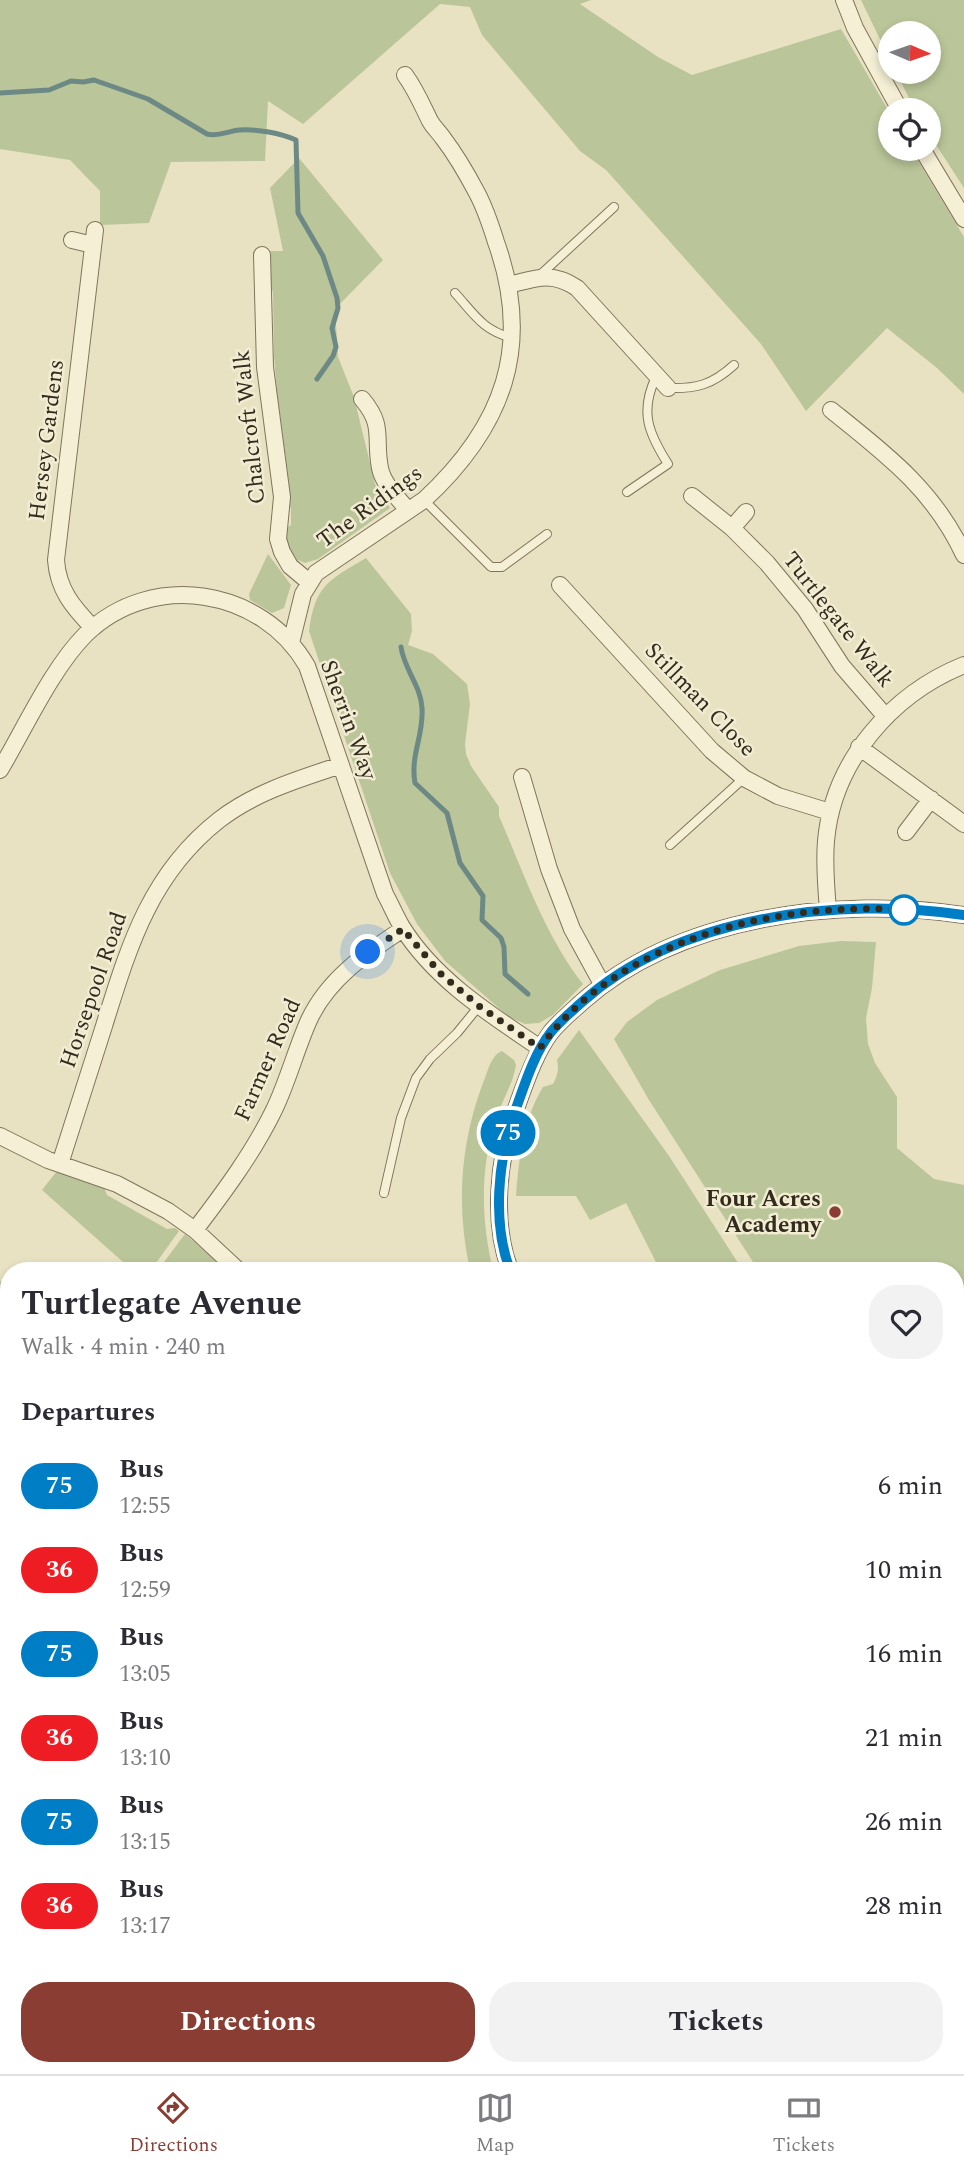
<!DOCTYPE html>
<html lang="en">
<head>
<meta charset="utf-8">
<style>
	:root { --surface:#fff; --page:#f2f2f3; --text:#2b2b33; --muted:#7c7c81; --line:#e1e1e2; --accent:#893d33 }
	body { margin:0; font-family:Spectral,serif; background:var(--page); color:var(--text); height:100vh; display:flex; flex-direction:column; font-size:26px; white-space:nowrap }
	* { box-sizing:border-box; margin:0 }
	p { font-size:23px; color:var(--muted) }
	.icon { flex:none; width:38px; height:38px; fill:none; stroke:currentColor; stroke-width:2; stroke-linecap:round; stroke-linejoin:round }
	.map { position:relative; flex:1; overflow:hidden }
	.sheet { position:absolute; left:0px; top:1262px; width:964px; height:814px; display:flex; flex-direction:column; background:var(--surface); border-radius:28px 28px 0 0; box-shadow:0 4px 10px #0003 }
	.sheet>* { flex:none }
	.badge { padding:0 14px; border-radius:23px; font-size:24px; line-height:46px }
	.needle { width:46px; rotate:92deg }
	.fabs { position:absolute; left:878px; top:21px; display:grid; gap:14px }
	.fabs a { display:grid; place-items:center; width:63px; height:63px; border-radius:50%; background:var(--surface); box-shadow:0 4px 10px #0003; font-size:35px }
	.you { position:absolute; width:35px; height:35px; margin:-18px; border:5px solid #fff; border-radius:50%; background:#1a73e8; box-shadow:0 0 0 10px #1a73e833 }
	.map>.badge { position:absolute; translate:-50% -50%; box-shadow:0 0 0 4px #fff }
	h2 { padding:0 21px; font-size:26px; line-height:63px }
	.round { display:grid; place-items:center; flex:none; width:74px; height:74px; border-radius:28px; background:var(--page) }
	.summary { display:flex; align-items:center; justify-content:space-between; height:119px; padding:0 21px }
	h1 { font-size:33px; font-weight:700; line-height:52px }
	.button { display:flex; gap:14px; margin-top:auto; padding:14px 21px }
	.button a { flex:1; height:80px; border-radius:28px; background:var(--accent); color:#fff; font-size:28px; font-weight:700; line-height:80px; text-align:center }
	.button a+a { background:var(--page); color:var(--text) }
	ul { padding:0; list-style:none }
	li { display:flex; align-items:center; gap:21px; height:84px; padding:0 21px }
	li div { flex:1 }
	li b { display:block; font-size:26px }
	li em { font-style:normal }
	li .badge { min-width:77px; font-weight:700; text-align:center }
	.menu { display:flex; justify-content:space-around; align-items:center; height:98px; border-top:2px solid var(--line); background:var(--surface); font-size:19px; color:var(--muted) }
	.menu a { display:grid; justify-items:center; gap:4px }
	.menu .active { color:var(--accent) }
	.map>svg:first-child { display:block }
	.green { fill:#bac599 }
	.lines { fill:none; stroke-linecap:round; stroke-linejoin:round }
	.stream { stroke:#6d8985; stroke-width:5 }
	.service-casing { stroke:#81745c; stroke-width:10 }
	.minor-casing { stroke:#81745c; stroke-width:18 }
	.service { stroke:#f4efd5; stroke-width:8 }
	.minor { stroke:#f4efd5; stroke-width:16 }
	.line-casing { stroke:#fff; stroke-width:16 }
	.line { stroke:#007ec5; stroke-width:10 }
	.walk { stroke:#322b1e; stroke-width:7; stroke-dasharray:0 12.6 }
	.stop-dot { fill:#fff; stroke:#007ec5; stroke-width:3.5 }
	.poi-dot { fill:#893d33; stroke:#f1ecd2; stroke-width:2.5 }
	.labels { text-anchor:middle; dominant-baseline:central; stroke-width:5; stroke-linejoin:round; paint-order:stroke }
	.street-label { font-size:23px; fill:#322b1e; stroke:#f1ecd2 }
	.poi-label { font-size:23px; font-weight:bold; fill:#322b1e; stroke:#f1ecd2; text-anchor:end }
</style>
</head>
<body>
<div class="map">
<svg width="964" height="2074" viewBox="0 0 964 2074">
	<rect width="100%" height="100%" fill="#e8e2c3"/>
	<path class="green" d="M0,0h591l-11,4 78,53 34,18 149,-46 50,86v34h20l53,88v157l-27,-26 -50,-40 -81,83 -45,-67 -155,-174 -26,-19 -98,-116 -12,-28 -30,-3 -137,120 -35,-23 -3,60 -94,1 -22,61 -49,2v-34l-30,-31 -70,-11z
		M861,0h103v188l-35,-54v-24h-14l-19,-38h33v-39h-38v29z
		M299,158l84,102 -48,49 3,48 16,40 21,87 15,24 -72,51 -13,4 -7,-3 -2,2 -11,-18v-15l6,-4v-17l-5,-5 -1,-9 4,-12 -12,-90 -3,-37 -1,-62 -5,-18 -1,-24h16l-13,-63z
		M268,554l23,31 -7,23 -12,5 -22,-13 -1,-6z
		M366,558l45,56 1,17 -4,14 25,9 34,30 3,20 -5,40 1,10 5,12 28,41v9c23,53 47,122 84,168l-30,31 -14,8 -14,1 -16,-7 -64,-56 -28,-37 -27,-51 -81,-242c6,-46 20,-51 57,-73z
		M841,941l35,1 -4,46 -6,30 2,26 7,19 22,34v51l37,31 30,6v361h-8v-276h-186l-17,-8 -104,-162 -35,-61 13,-17 30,-22 63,-30 79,-24z
		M579,1030l90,126 73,113 3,1h-85l-34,-67 -36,17 -14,-24h-60c3,-38 7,-76 27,-109l10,-3c5,-9 6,-15 4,-24z
		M502,1051l12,9 2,5c-3,19 -15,38 -21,56 -15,50 -14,99 -2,149h-23c-14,-63 -10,-126 13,-187 5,-11 7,-27 19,-32z
		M57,1171l46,14 4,10 60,34 8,-1 4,3 -28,39h-19l-90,-80z
		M185,1234l37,32 5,4h-69z
		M0,1281l9,7v75l-9,-22z
		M964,1572v66l-8,-5v-60z"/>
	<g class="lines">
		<path class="stream" d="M0,93l49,-3 22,-9 12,1 11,-2 54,19 59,35c12,3 20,-3 33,-4 18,-1 40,3 56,10l2,73 25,43 14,42 1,10 -6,20 4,19 -3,9 -16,23
			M401,647c3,22 20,39 21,61 2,27 -12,47 -7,75l32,30 13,50 23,33 -1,24 19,18 3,9 1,27 23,20"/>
		<g class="service-casing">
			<path id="service" d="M539,276l75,-69
				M455,293c19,21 28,38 58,45
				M668,388c28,1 44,-3 66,-23
				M627,492l41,-28c-19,-30 -29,-52 -12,-87
				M424,500l67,67h11l45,-33
				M670,845l74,-67
				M384,1193l17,-75 15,-40 14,-19 27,-26 22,-27
				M410,2067l1,7"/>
		</g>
		<g class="minor-casing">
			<path id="minor" d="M844,0l11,28 45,82
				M922,149l42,70
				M72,240l21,5
				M262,255l3,112 17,130 -4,42 4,13 8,14 19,16
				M509,285c27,-7 43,-14 68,3l91,100
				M362,399c23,27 12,39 18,69 3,16 18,30 28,42
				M831,410c55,44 103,80 133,145
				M692,496l40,32 35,35 38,46 37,57 44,51
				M732,528l14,-16
				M560,585l152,166 32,27 34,18 52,16
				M93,628c-20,-21 -35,-38 -37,-68l39,-330
				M291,643l12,-49 13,-21 108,-73c80,-74 109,-154 72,-258 -5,-16 -11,-34 -19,-49 -10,-19 -21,-38 -34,-55 -4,-6 -9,-10 -13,-17 -8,-16 -14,-31 -25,-46
				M859,747l105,77
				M0,770c25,-42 52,-102 86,-136 66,-64 176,-46 221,32l78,228c6,11 11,23 17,33 33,53 88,87 138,121
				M522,777l27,92 23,60 30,55
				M906,832l25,-33
				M828,910c-2,-23 -4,-46 -2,-69 7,-80 66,-147 138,-176
				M0,1136l48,24 69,24 51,27 27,19 43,40
				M60,1164c15,-46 29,-92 44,-138 25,-80 46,-152 115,-206 36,-28 80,-41 122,-55
				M195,1230c29,-38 58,-77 79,-120 14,-29 22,-61 35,-90 19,-41 57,-67 94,-91
				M510,1270c-18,-47 -12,-109 4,-156 10,-27 20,-59 37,-82 9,-11 20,-20 31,-30 97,-86 257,-106 382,-87
				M956,1560l8,-1
				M0,1561l9,9
				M0,1587l9,-10
				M956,1765l8,10
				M0,1837l9,3
				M956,1955l8,-20
				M0,2010l9,3
				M233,2067l36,7
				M179,2074l2,-7
				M331,2074l1,-7
				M741,2074l1,-7"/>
		</g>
		<use href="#service" class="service"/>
		<use href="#minor" class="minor"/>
	</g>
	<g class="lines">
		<g class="line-casing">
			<path id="line" d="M510,1270c-18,-47 -12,-109 4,-156 10,-27 19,-59 37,-82 9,-11 20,-20 31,-30 96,-86 258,-106 382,-87"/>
		</g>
		<use href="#line" class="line"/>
		<path class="walk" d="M368,952l35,-23 38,45 38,32 61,42c77,-109 238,-147 364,-138"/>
	</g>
	<circle class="stop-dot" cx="904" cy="910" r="14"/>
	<circle class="poi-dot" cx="835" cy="1212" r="7"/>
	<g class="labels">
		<g class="street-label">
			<text transform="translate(250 427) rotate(-96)">Chalcroft Walk</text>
			<text transform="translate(47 440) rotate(-83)">Hersey Gardens</text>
			<text transform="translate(370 507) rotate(-36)">The Ridings</text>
			<text transform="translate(838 620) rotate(52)">Turtlegate Walk</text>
			<text transform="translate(700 700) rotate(46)">Stillman Close</text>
			<text transform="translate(348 720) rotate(70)">Sherrin Way</text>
			<text transform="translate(94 990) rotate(-71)">Horsepool Road</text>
			<text transform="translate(268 1060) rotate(-66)">Farmer Road</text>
		</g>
		<g class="poi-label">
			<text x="821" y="1199">Four Acres<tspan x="821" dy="26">Academy</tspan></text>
		</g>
	</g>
</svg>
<div class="fabs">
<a><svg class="needle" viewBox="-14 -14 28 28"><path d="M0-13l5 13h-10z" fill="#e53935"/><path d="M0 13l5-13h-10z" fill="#7c7c81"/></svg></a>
<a><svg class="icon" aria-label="locate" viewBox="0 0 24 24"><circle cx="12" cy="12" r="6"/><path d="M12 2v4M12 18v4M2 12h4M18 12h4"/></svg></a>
</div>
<div class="you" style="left:368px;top:952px"></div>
<b class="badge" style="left:508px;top:1133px;background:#007ec5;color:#fff">75</b>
<section class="sheet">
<div class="summary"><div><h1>Turtlegate Avenue</h1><p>Walk · 4 min · 240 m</p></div><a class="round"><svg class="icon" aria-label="heart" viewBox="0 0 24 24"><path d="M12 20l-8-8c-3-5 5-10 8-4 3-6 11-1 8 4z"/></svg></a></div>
<h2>Departures</h2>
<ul>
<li><span class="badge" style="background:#007ec5;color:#fff">75</span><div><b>Bus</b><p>12:55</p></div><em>6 min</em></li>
<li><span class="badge" style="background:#ee1d23;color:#fff">36</span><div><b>Bus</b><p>12:59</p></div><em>10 min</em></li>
<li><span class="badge" style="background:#007ec5;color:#fff">75</span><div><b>Bus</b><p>13:05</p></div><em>16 min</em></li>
<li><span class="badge" style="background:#ee1d23;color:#fff">36</span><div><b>Bus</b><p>13:10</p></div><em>21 min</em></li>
<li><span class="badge" style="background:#007ec5;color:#fff">75</span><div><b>Bus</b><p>13:15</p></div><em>26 min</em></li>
<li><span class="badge" style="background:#ee1d23;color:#fff">36</span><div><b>Bus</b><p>13:17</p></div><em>28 min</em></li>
</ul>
<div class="button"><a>Directions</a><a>Tickets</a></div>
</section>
</div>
<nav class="menu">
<a class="active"><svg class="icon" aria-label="directions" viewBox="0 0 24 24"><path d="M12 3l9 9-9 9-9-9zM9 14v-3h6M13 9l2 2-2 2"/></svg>Directions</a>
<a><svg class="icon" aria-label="map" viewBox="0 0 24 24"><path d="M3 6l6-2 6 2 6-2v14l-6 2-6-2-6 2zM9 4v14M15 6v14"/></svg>Map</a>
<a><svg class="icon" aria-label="tickets" viewBox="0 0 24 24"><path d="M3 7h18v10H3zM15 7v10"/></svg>Tickets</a>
</nav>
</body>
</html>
